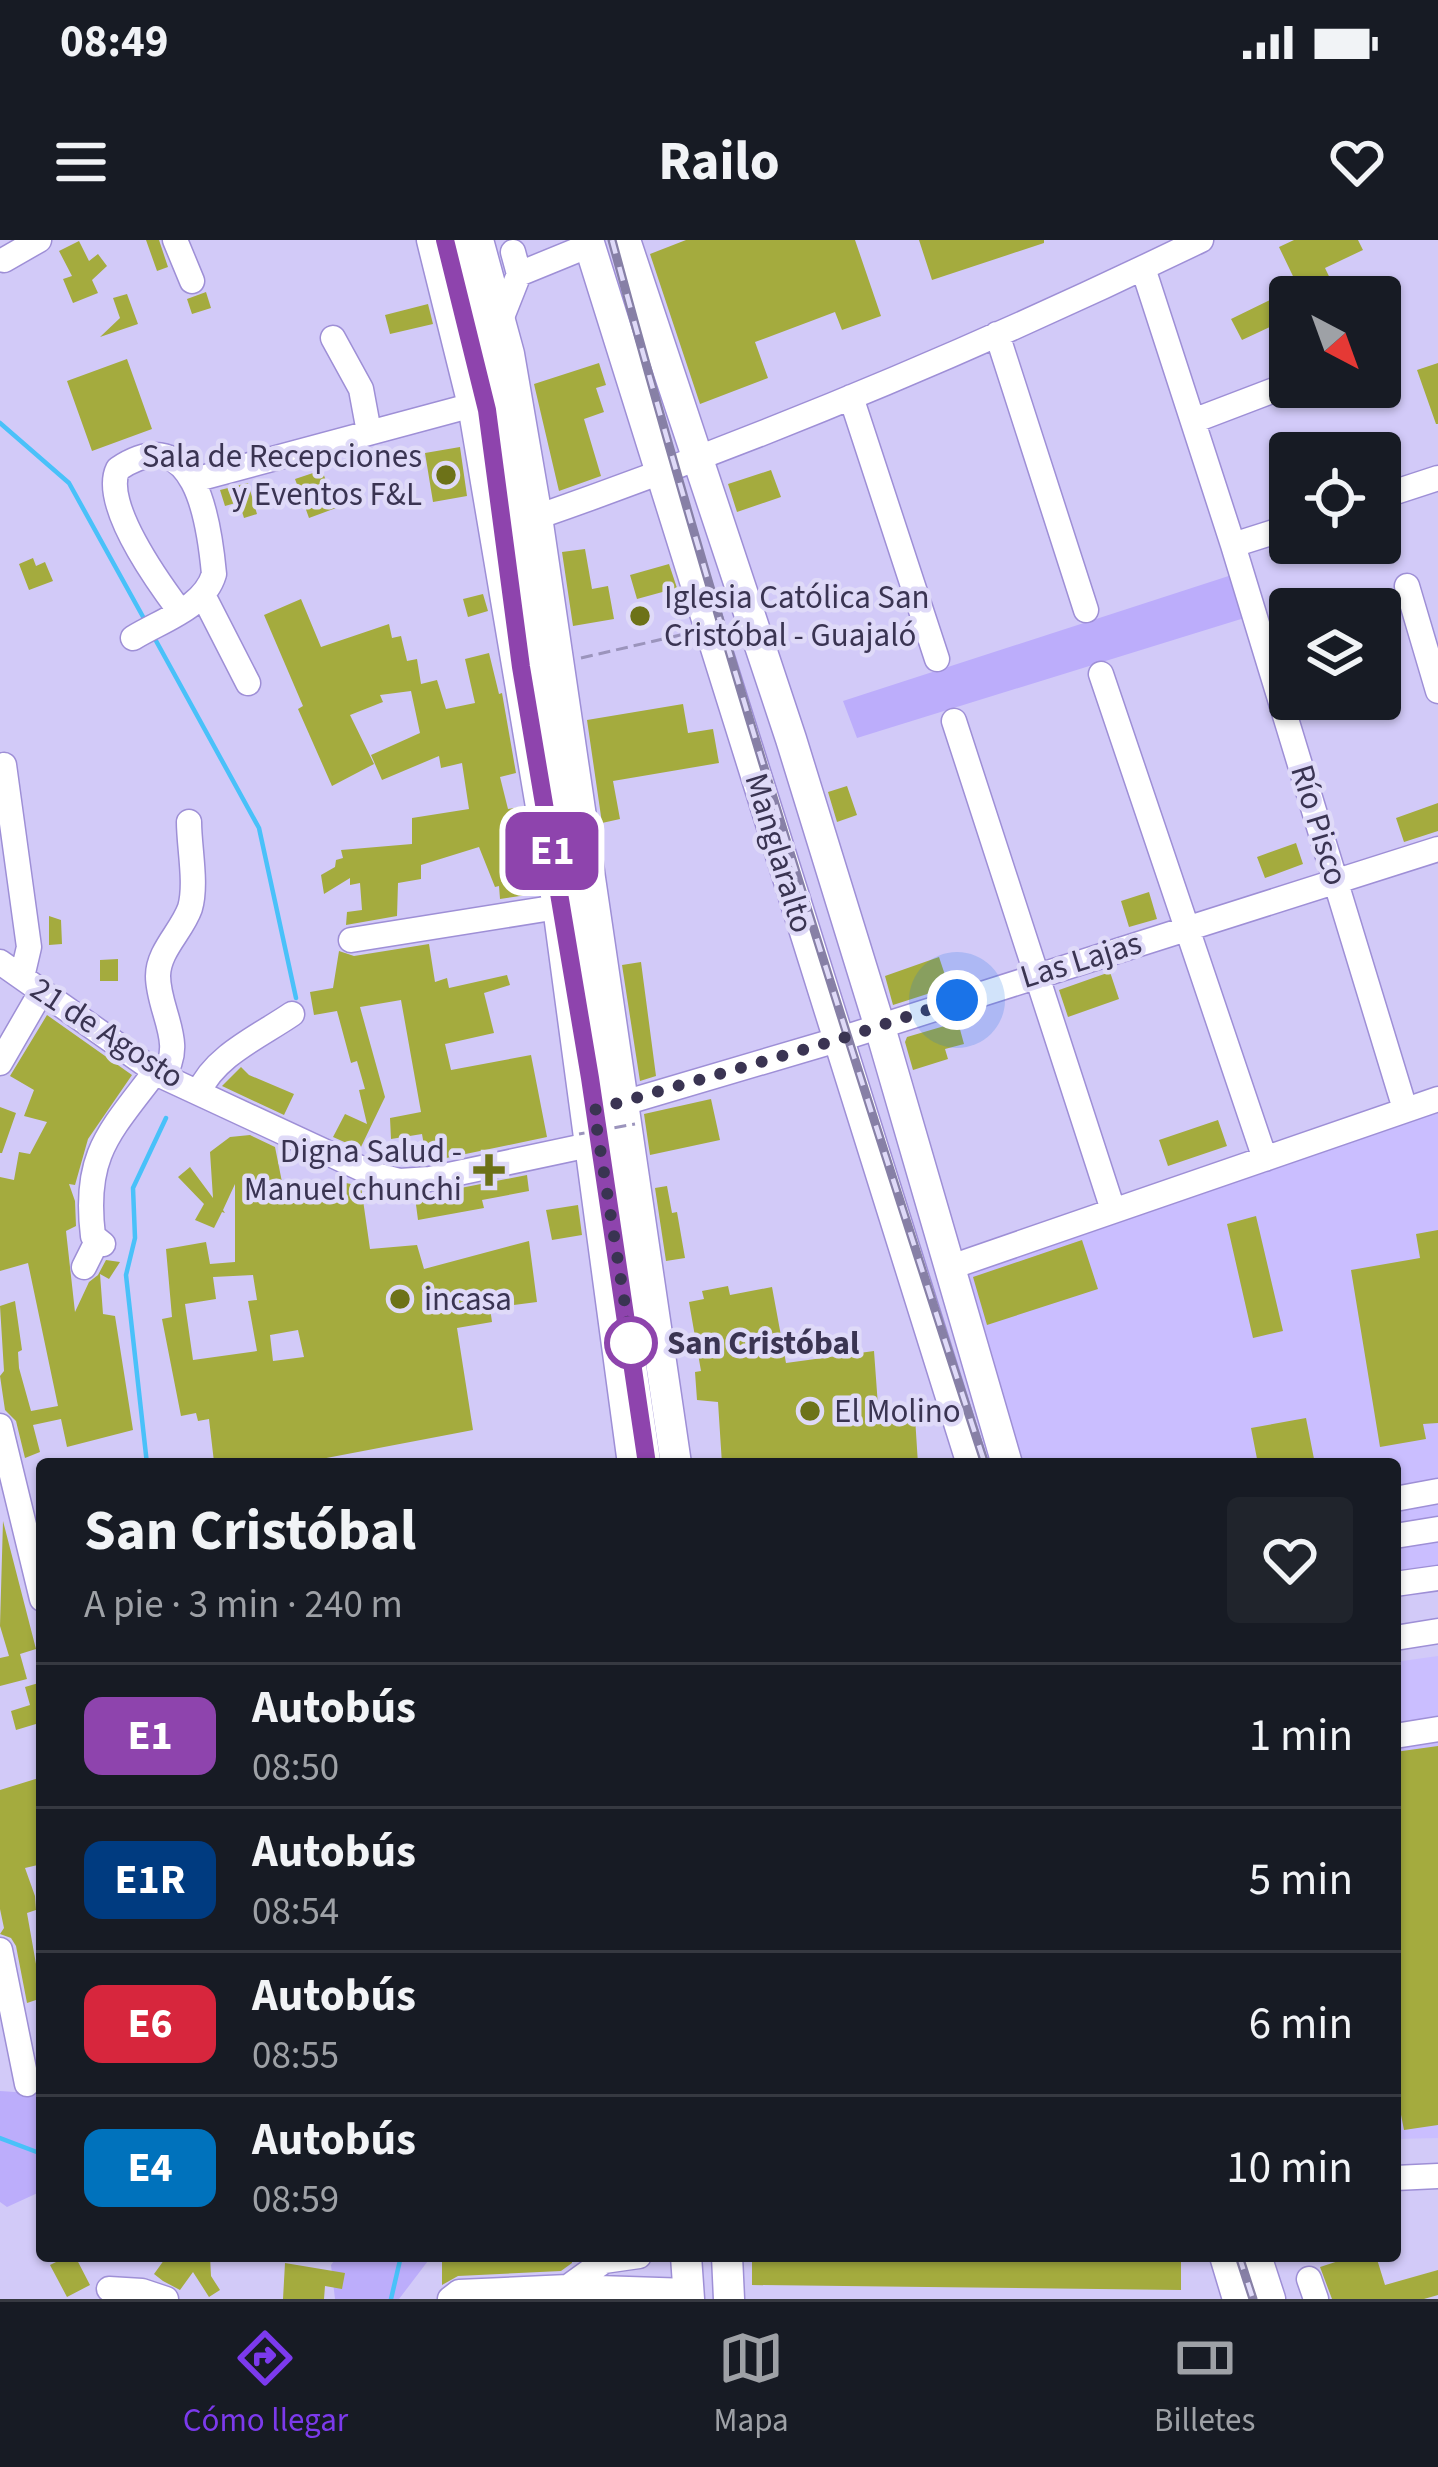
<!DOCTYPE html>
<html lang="es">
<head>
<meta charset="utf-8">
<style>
	:root { --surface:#171b24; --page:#20242c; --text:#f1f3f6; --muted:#9ea1a6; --line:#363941; --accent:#7c3aed }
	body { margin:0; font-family:"Source Sans 3",sans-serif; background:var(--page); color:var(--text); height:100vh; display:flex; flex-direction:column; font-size:45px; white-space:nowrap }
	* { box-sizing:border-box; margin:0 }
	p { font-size:39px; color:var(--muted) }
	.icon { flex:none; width:66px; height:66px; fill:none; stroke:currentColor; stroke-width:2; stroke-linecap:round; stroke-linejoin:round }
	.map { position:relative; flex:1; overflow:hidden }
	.panel { position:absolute; left:36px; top:1218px; width:1365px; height:804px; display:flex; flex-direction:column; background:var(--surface); border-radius:12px; box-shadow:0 3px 9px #0004 }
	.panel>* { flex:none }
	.badge { padding:0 24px; border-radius:18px; font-size:42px; line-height:78px }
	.needle { width:78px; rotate:139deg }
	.controls { position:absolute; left:1269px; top:36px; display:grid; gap:24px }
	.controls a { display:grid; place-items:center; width:132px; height:132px; border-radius:12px; background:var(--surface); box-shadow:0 3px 9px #0004; font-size:60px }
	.you { position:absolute; width:60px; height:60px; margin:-30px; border:9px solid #fff; border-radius:50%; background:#1a73e8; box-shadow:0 0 0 18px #1a73e833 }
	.map>.badge { position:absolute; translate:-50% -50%; box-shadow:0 0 0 6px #fff }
	.round { display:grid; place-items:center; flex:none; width:126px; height:126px; border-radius:12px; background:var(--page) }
	.head { display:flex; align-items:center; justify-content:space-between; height:204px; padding:0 48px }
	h1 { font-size:57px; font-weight:700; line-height:90px }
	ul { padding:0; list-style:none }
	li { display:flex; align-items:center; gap:36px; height:144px; padding:0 48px; border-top:3px solid var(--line) }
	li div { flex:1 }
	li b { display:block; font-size:45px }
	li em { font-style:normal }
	li .badge { min-width:132px; font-weight:700; text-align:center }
	.status { display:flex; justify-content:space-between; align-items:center; height:84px; padding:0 60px; background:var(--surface); direction:ltr }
	.status svg { height:33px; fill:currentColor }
	header { display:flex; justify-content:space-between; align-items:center; height:156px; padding:0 48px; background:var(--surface); font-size:54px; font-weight:700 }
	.tabs { display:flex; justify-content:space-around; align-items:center; height:168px; border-top:3px solid var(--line); background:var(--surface); font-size:33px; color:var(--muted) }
	.tabs a { display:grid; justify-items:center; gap:6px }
	.tabs .on { color:var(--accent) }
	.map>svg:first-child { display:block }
	.built { fill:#cabeff }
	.green { fill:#bcadfb }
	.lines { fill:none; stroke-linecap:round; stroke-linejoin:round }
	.stream { stroke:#49c1f9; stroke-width:4.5 }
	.building { fill:#a4ab3e; fill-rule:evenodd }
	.minor-casing { stroke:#9e8fd6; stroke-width:27 }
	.major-casing { stroke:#9e8fd6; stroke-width:33 }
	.path { stroke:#9b94bc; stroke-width:3; stroke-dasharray:12 6; stroke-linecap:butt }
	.minor { stroke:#fff; stroke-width:24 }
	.major { stroke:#fff; stroke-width:30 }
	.rail-casing { stroke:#8780a6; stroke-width:9 }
	.rail { stroke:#dfdaf8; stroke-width:4.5; stroke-dasharray:14; stroke-linecap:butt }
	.path-bridge { stroke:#9b94bc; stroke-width:3; stroke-dasharray:12 6; stroke-linecap:butt }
	.line-casing { stroke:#fff; stroke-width:27 }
	.line { stroke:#8e44ad; stroke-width:18 }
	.walk { stroke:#3a3452; stroke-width:12; stroke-dasharray:0 21.6 }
	.poi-dot { fill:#6d7218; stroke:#dfdaf8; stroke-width:4.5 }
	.stop-dot { fill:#fff; stroke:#8e44ad; stroke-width:6 }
	.labels { text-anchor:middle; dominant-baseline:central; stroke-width:9; stroke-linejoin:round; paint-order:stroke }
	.poi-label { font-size:33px; fill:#3a3452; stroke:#dfdaf8; text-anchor:start }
	.street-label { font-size:33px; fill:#3a3452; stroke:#dfdaf8 }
	.stop-label { font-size:33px; font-weight:bold; fill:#3a3452; stroke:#dfdaf8; text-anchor:start }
</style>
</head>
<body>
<div class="status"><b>08:49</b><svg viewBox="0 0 49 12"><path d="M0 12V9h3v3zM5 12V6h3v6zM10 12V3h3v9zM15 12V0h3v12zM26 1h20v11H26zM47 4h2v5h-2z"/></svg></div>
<header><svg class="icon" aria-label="menu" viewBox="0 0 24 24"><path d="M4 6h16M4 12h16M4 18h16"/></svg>Railo<svg class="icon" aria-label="heart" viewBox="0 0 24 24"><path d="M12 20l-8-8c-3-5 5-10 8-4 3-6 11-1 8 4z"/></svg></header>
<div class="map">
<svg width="1438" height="2059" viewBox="0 0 1438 2059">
	<rect width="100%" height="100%" fill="#d2caf8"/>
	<path class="built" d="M1438,872v479l-43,6v-133h-379l-58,-185 274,-100z
		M1438,1416v482l-43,1v-477z"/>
	<path class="green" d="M1241,332l13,43 -397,123 -14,-37z
		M42,1849v102l-35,16 -7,-5v-111l29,2z
		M338,2016h93v1l-32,42h-64l-4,-34z"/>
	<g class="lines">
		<path class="stream" d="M0,183l69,60 78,141
			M155,399l104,189 37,170
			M147,1224l-21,-189 9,-37 -2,-50 33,-70
			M0,1898l42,16
			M391,2059l10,-43"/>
	</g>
	<path class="building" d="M146,0h13l9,27 -11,4z
		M686,0h169l26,76 -39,14 -7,-18 -80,30 13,36 -68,26 -50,-150z
		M919,0h125v3l-112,37z
		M1294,0h64l5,10 -38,18 14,29h-36l-24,-50z
		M79,1l10,20 9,-7 9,12 -15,14 6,13 -25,10 -10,-24 9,-3 -13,-25z
		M206,52l5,16 -19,6 -5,-15z
		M127,54l11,30 -38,13 20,-19 -7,-20z
		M1272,59l11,22 -41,19 -11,-21z
		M428,64l5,20 -43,10 -5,-19z
		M127,119l25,70 -60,22 -25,-70z
		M599,123l7,22 -10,3 8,24 -20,7 17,57 -42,15 -25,-107z
		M1438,123v61h-2l-19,-54z
		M460,207l7,49 -34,6 -8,-49z
		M322,230l14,38 -27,10 -14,-39z
		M771,230l10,27 -44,15 -9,-28z
		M248,243l9,31 -13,4 -5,-16 -14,4 -5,-16z
		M585,309l7,40 16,-3 6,33 -41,7 -11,-74z
		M33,318l3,8 9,-4 8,19 -24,9 -10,-26z
		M669,324l8,24 -40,11 -7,-24z
		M483,354l5,17 -20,6 -5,-18z
		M301,359l20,48 68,-23 3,14 9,-2 6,25 10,-2 4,25 16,-4 9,29 29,-6 -10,-44 24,-6 10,41 3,-1 14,80 -16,4 8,32 12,-2 14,87 -34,5 -1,-13 -4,1 -16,-40 -58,18v14l-23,4 -1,33 -51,9 1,-13 15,-2 -2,-27 -10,2v-7l-26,16 -3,-19 14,-8 1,-7 7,-2 -2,-8 71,-6v-26l57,-9 -7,-46 -21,5 -2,-12 -57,24 -11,-25 49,-22 -9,-42 -31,4 3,7 -33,13 24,49 -42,22 -34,-77 5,-3 -39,-91z
		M683,464l5,29 25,-4 6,34 -106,18 7,38 -18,4 -15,-103z
		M847,546l10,29 -20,7 -9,-30z
		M1438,563v28l-34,11 -8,-24z
		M1296,603l7,21 -38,14 -8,-21z
		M1149,652l8,27 -28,8 -8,-26z
		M49,676l12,4 1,24 -13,1z
		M429,704l6,38 12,-4 2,10 58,-13 3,10 -26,8 10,40 -49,11 6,26 80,-15 16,82 -120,25 -5,-28 -31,5 -1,-21 31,-6 -20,-112 -41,7 25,90 -25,52 -27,-12 12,-23 22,10 -8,-34 6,-1 -8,-28 -6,2 -14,-52 -23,4 -4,-23 23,-4 6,-37 15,5z
		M939,717l10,30 -56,18 -8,-29z
		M118,719v22h-18v-21z
		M641,722l15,114 -16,5 -18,-116z
		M1110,732l9,27 -51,18 -9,-27z
		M47,775l85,60 -44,64 -13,46 -6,-1 6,17 1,25 -10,5 9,81 14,-30 9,-7 8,-15 14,2 -11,17 -9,-5 3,40 12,2 18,114 -66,17 -6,-28 -28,6 7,27 -15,6 -9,-37 -11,-11 -5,-34 4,-5 -4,-65 15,-5 7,49 -4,2 1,16 12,43 27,-5 -30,-143 -28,8v-94l14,3 5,-28 11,2 17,-32 -23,-6 10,-26 -24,-14z
		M958,782l6,22 -19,5 3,10 -35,11 -8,-28 2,-5z
		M241,827l8,8 45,19 -10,21 -62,-29z
		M711,859l9,41 -70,15 -6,-41z
		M0,867l16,6 -14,40h-2z
		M1218,880l9,26 -59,20 -9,-26z
		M250,895l25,12 10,50 56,-15 20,4 9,63 47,-4 7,24 105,-28 8,61 -47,6 2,14 -35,6 16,102 -178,34 -81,-2 -5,-43 -11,2 -2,-8 -15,3 -19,-97 10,-2 -6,-68 40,-7 4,22 25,-2v-78l-12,26 2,3 -3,-1 -8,16 -19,-8 9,-16 -26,-27 12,-10 23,31 -3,-46 20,-15zM253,1035l4,25 -9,1 9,50 -64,9 -8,-56 31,-5 -3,-22zM298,1090l6,27 -31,4 -3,-26z
		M527,935l2,16 -47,9 2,8 -66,12 -3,-23z
		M667,946l5,27 5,-1 8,46 -19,3 -11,-73z
		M578,965l4,30 -30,5 -6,-30z
		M1256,976l27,115 -30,7 -26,-114z
		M1438,990v193l-15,1 3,15 -46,8 -29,-177 69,-12 -4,-24z
		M1082,1000l16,49 -111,36 -14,-48z
		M728,1046l2,9 42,-8 14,76 88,-12 4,55 23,-3 1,13 13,1 3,47h-196l-4,-62 -21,-2 -2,-28 6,-1 -12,-69 15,-3 -2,-8z
		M1306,1178l9,46h-57l-7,-36z
		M3,1281l33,128 -16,5 7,25 -27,7v-28l9,-2 -9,-30z
		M42,1442v50l-4,1 -2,-9 -20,6 -5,-19 19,-6 -5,-18z
		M1438,1506v379l-34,5 -9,-46v-332z
		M42,1537v87l-17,4 10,28 1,14 -9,3 15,85 -15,5 -11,-57 -5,-8 -11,-4 4,-6 -4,-19v-119z
		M68,2016h7l15,29 -23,12 -17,-32z
		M167,2016h43l1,20 9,14 -11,7 -16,-25 -13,18 -17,-9 -9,-7z
		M442,2016h130v7l-11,8 -103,5 -16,9z
		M752,2016h429v34l-429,-5z
		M1354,2016h22l9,29 53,-15v25l-14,4h-92l-12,-32z
		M285,2023l60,10 -3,16 -17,-3 -1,13h-41z"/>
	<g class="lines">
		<g class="minor-casing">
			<path id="minor" d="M175,0l17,41
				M459,0l43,181 124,818 19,92
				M4,20l35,-20
				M1143,28l90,277 172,564
				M519,34l71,-29
				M500,82l19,-48 -6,-22
				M997,94l89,276
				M333,98l28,51 8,43
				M851,157l86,262
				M1193,181l97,-37
				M194,240l279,-75
				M1380,257l58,-19
				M537,277c226,-79 448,-172 664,-277
				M1233,305l57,-18
				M1407,346l31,105
				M204,357l44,86
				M133,398c29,-18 71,-30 81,-64 -5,-54 -19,-156 -96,-105 -17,34 40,113 61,141
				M1101,434l164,485
				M954,481l159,489
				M4,525l25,182 -7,30
				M351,700l207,-33
				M0,722l162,114 211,98 27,7 30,-2 178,-38
				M0,823l41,-71
				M162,836c25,-31 -4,-65 -4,-100 0,-25 24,-45 32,-68 7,-24 -1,-61 -1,-86
				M199,852c15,-36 61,-56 93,-78
				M610,867l227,-67 601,-191
				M103,1004l-10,-8c-10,-81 16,-103 62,-164
				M84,1027l13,-26
				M948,1028l490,-169
				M0,1186l42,173
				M1395,1259l43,-8
				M1395,1296l43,-7
				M1395,1344l43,-6
				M1395,1398l43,-7
				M1395,1496l43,-7
				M0,1710l27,134
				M1395,1938l43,-2
				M1309,2039l7,20
				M568,2047l121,4
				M109,2049l33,2 24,8
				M450,2059l9,-7 109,-5 36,-26 35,-5"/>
		</g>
		<g class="major-casing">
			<path id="major" d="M432,0l41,165 85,502 75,557
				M478,0l31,114 28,163 139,947
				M588,0l384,1224
				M625,0l166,499 88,285 128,440
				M686,2016l3,43
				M727,2016l2,43
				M1225,2016l13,43
				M1256,2016l14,43"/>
		</g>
		<path class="path" d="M581,418l108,-25"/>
		<use href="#minor" class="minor"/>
		<use href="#major" class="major"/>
		<g class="rail-casing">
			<path id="rail" d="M612,0c111,412 241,818 373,1224
				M1239,2016l14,43"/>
		</g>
		<use href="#rail" class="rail"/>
		<path class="path-bridge" d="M579,894l56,-10"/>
	</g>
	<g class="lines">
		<g class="line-casing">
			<path id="line" d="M445,0l42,170 34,257 69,411 57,386"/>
		</g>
		<use href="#line" class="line"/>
		<path class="walk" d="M631,1103l-37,-233 243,-70 120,-40"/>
	</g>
	<g class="poi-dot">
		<circle cx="446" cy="235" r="12"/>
		<circle cx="640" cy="376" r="12"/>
		<path d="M483 912h12v12h12v12h-12v12h-12v-12h-12v-12h12z"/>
		<circle cx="400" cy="1059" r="12"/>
		<circle cx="810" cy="1171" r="12"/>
	</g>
	<circle class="stop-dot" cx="631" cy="1103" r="24"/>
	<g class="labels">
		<g class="poi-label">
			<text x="422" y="216" text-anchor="end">Sala de Recepciones<tspan x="422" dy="38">y Eventos F&amp;L</tspan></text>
			<text x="664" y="357">Iglesia Católica San<tspan x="664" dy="38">Cristóbal - Guajaló</tspan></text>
			<text x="462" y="911" text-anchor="end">Digna Salud -<tspan x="462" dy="38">Manuel chunchi</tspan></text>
			<text x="424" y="1059">incasa</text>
			<text x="834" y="1171">El Molino</text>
		</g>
		<g class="street-label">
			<text transform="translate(1319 585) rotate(73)">Río Pisco</text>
			<text transform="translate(779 613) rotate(73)">Manglaralto</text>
			<text transform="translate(1081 720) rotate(-17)">Las Lajas</text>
			<text transform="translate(107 793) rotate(33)">21 de Agosto</text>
		</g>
		<g class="stop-label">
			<text x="667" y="1103">San Cristóbal</text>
		</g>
	</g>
</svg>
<div class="controls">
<a><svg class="needle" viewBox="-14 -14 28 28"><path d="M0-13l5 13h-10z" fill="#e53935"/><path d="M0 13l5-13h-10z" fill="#9ea1a6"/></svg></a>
<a><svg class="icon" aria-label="locate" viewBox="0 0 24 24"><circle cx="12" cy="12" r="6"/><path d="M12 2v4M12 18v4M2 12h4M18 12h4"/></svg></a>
<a><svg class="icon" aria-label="layers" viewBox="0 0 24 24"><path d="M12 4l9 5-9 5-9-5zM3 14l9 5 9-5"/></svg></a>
</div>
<div class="you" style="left:957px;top:760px"></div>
<b class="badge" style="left:552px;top:611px;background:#8e44ad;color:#fff">E1</b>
<section class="panel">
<div class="head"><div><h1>San Cristóbal</h1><p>A pie · 3 min · 240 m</p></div><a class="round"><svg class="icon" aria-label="heart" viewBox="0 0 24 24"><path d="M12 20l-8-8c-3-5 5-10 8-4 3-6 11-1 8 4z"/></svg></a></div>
<ul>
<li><span class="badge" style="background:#8e44ad;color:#fff">E1</span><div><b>Autobús</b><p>08:50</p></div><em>1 min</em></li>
<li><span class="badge" style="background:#003b80;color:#fff">E1R</span><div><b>Autobús</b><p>08:54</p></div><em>5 min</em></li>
<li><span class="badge" style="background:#d7263d;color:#fff">E6</span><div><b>Autobús</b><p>08:55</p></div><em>6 min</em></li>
<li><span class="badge" style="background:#0072bc;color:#fff">E4</span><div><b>Autobús</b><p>08:59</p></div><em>10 min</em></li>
</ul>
</section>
</div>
<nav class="tabs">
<a class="on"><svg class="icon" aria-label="directions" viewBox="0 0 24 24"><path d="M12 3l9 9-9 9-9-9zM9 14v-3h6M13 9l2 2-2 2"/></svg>Cómo llegar</a>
<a><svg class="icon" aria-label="map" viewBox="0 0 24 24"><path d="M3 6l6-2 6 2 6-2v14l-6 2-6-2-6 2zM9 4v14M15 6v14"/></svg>Mapa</a>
<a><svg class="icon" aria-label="tickets" viewBox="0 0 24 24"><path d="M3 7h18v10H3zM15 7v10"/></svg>Billetes</a>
</nav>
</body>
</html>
